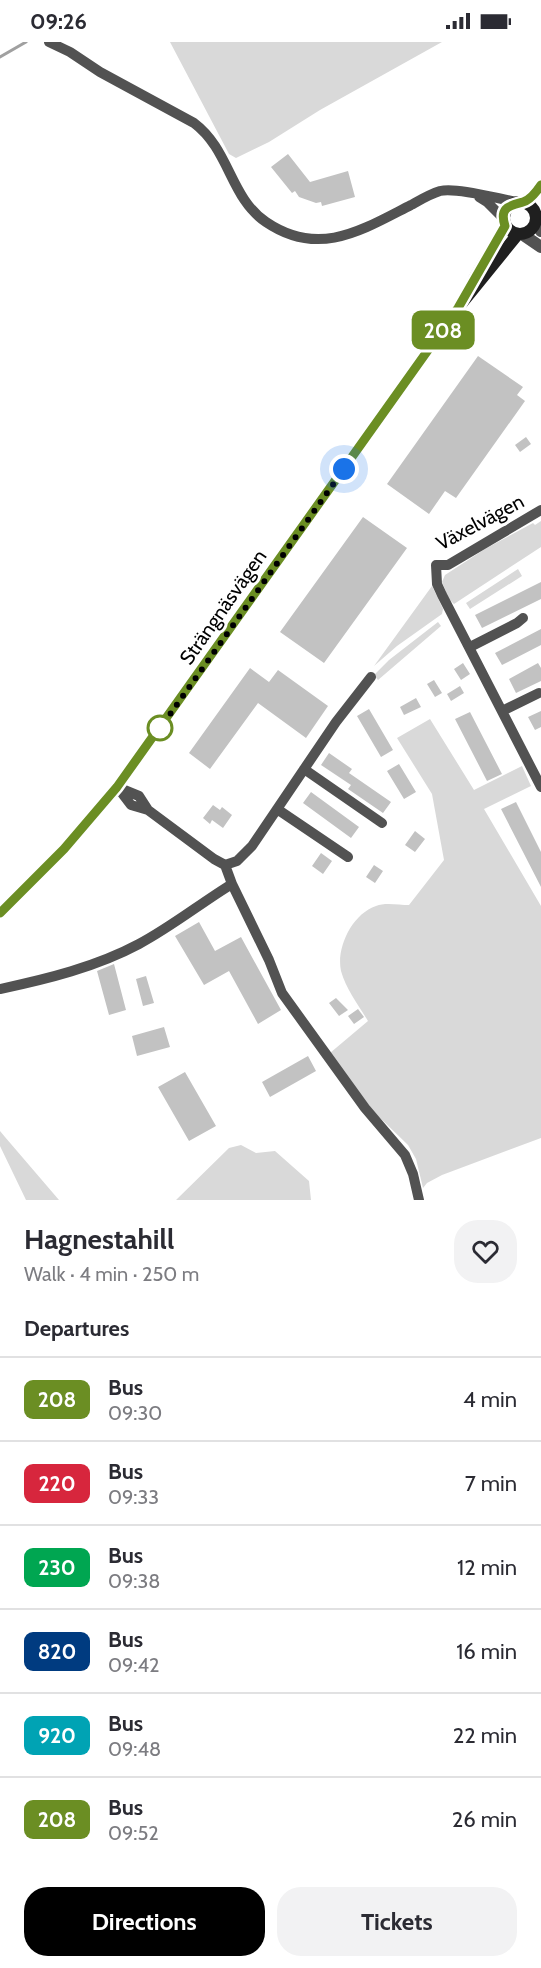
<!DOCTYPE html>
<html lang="en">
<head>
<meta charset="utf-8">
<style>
	:root { --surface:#fff; --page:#f2f2f3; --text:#2b2b33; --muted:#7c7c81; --line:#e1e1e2; --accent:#000 }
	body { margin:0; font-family:Cabin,sans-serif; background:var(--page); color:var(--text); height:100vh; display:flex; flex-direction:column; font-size:22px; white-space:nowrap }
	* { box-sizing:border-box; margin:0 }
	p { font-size:20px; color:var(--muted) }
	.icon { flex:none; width:33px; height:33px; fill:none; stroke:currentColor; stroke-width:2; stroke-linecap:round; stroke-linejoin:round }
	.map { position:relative; height:1158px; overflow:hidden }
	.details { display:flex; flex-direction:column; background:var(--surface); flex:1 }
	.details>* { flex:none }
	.badge { padding:0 12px; border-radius:9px; font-size:21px; line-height:39px }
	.you { position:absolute; width:30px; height:30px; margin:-15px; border:4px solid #fff; border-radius:50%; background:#1a73e8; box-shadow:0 0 0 9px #1a73e833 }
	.map>.badge { position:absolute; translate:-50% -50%; box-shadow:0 0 0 3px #fff }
	h2 { padding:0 24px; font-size:22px; line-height:54px }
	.round { display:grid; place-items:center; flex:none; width:63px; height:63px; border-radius:24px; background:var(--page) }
	.overview { display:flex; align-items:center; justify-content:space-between; height:102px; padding:0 24px }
	h1 { font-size:28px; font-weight:700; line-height:45px }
	.button { display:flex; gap:12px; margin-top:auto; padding:12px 24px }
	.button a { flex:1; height:69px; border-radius:24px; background:var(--accent); color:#fff; font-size:24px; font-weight:700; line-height:69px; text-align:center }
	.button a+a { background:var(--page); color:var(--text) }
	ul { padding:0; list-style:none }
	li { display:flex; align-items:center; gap:18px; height:84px; padding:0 24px; border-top:2px solid var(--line) }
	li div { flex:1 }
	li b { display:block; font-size:22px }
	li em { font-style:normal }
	li .badge { min-width:66px; font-weight:700; text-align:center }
	.status { display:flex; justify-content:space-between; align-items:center; height:42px; padding:0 30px; background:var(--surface); direction:ltr }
	.status svg { height:16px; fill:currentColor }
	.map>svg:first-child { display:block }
	.green { fill:#d9d9d9 }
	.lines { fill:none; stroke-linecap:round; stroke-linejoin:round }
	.stream { stroke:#a0a0a0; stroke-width:3 }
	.building { fill:#c2c2c2 }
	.minor { stroke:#525252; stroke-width:10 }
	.tertiary { stroke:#525252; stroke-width:12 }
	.secondary { stroke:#1f1f1f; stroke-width:12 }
	.line-casing { stroke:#fff; stroke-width:14 }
	.line { stroke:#6b8e23; stroke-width:9 }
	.walk { stroke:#000; stroke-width:6; stroke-dasharray:0 10.8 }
	.stop-dot { fill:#fff; stroke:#6b8e23; stroke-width:3 }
	.labels { text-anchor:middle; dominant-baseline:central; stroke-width:6; stroke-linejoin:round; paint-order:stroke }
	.street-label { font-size:20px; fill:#000; stroke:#fff }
</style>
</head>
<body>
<div class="status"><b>09:26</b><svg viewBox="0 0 49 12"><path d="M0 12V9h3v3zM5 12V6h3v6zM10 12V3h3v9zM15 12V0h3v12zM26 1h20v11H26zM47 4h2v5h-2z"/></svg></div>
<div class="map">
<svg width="541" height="1158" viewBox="0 0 541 1158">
	<rect width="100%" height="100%" fill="#fff"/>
	<path class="green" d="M170,0h272l-122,68 -51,32 -33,16 -7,-4z
		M541,479v26l-87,57 -5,-5 -7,-17 3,-7 40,-26 48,-26 2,2z
		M518,527l4,7 -52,33 -4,-6z
		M432,544l11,23 -1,5 -45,32 -23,20z
		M438,580l3,4 -63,54 -4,-5 15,-15z
		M430,677l44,71 48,-24 9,20 -47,23 57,97v232l-99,37 -15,8 -4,5 -7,-29 -8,-14 -34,-33 -44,-59 38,-32c-9,-15 -22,-32 -27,-50 -5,-23 11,-57 35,-65 9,-4 23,-1 33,-1l35,-45 -12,-66 -35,-56z
		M0,1089l5,6 54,63h-33l-26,-54z
		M241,1103l15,8 19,-2 34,30 2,19h-135l53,-52z"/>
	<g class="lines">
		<path class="stream" d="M0,15l26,-15"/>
	</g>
	<path class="building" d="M288,112l22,28 38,-11 7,26 -33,9 -1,-4 -5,1 -17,-6 -4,-6 -3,2 -21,-26z
		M478,314l45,31 -6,8 8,6 -69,97 -11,-7 -16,23 -42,-30z
		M526,395l5,7 -11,8 -5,-7z
		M363,475l44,31 -83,115 -44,-31z
		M541,540v17l-59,29 -7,-13z
		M541,587v16l-39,20 -7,-12z
		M463,621l7,11 -9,6 -7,-11z
		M538,621l3,5v13l-25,12 -7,-14z
		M250,626l19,14 9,-12 50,36 -22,32 -48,-35 -48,66 -21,-16z
		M434,638l8,13 -7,4 -8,-13z
		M460,644l4,7 -13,8 -4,-7z
		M416,656l5,9 -17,8 -4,-8z
		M369,667l24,41 -12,7 -24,-41z
		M541,669v16l-6,3 -7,-13z
		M470,670l32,62 -15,7 -32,-62z
		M329,711l23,16 -3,4 42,29 -8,11 -35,-24 3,-4 -30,-20z
		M399,722l17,28 -12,7 -17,-28z
		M311,750l48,35 -8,11 -48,-35z
		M516,760l25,50v35l-40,-78z
		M213,763l7,5 2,-3 10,8 -9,13 -11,-8 -2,4 -7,-6z
		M415,789l10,8 -10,13 -10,-7z
		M321,811l11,8 -9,13 -11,-8z
		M374,823l9,6 -8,12 -9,-6z
		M199,880l16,29 26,-14 40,73 -23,14 -29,-53 -25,14 -29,-49z
		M114,922l12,46 -17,5 -12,-44z
		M146,934l8,27 -11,3 -7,-27z
		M336,956l12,12 -9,6 -10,-13z
		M358,967l6,8 -10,7 -6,-8z
		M164,985l6,20 -33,9 -5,-20z
		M308,1014l8,15 -46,26 -8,-15z
		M185,1030l31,54 -27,15 -31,-54z"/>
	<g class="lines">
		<path class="minor" d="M49,0l21,10 30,20 94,51c36,27 36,75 72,99 53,36 96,8 145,-17 9,-5 19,-11 29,-14 17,-4 59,8 77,11
			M479,155l8,5 16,16
			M541,468l-93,55h-12l1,19 5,11 99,192
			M470,605l47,-24 6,-5
			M502,669l37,-18
			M304,727l78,54
			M117,745l22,9 9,14 66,49 11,6 12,-4 15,-15 84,-124 35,-45
			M118,746l13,17 17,5
			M277,767l71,48
			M225,823l7,19 37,76 13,33 83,115 40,47 8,19 6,26
			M0,947c47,-10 96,-22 139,-45 32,-17 62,-41 93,-60"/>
		<path class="tertiary" d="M536,176l5,13
			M522,192l19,13"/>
		<path class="secondary" d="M504 176a16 16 0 1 1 32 0a16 16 0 1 1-32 0Z
			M523,160l8,-5 10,-12
			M474,237l31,-53
			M0,871l64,-64 53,-62 341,-479 60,-74"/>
	</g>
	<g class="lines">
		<g class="line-casing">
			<path id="line" d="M0,871l64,-64 53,-62 341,-479 47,-82c-6,-19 4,-20 18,-24 7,-2 14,-11 18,-17"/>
		</g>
		<use href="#line" class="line"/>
		<path class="walk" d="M160,686l-4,6 188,-265"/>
	</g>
	<circle class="stop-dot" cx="160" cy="686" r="12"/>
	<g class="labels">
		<g class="street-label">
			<text transform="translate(480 480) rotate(-28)">Växelvägen</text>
			<text transform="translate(223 565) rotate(-55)">Strängnäsvägen</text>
		</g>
	</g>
</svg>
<div class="you" style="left:344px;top:427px"></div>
<b class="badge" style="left:443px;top:288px;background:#6b8e23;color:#fff">208</b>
</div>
<section class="details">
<div class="overview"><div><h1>Hagnestahill</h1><p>Walk · 4 min · 250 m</p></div><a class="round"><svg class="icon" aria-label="heart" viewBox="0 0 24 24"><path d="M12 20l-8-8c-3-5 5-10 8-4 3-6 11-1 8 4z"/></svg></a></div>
<h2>Departures</h2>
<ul>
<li><span class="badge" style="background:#6b8e23;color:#fff">208</span><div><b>Bus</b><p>09:30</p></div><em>4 min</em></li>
<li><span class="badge" style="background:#d7263d;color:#fff">220</span><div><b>Bus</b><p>09:33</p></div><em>7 min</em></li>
<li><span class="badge" style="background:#00a651;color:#fff">230</span><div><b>Bus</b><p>09:38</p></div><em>12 min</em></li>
<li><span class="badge" style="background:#003b80;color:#fff">820</span><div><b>Bus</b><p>09:42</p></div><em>16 min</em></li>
<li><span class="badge" style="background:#00a3b4;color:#fff">920</span><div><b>Bus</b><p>09:48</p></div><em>22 min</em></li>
<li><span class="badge" style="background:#6b8e23;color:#fff">208</span><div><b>Bus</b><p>09:52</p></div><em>26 min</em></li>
</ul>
<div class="button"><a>Directions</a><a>Tickets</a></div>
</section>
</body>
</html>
